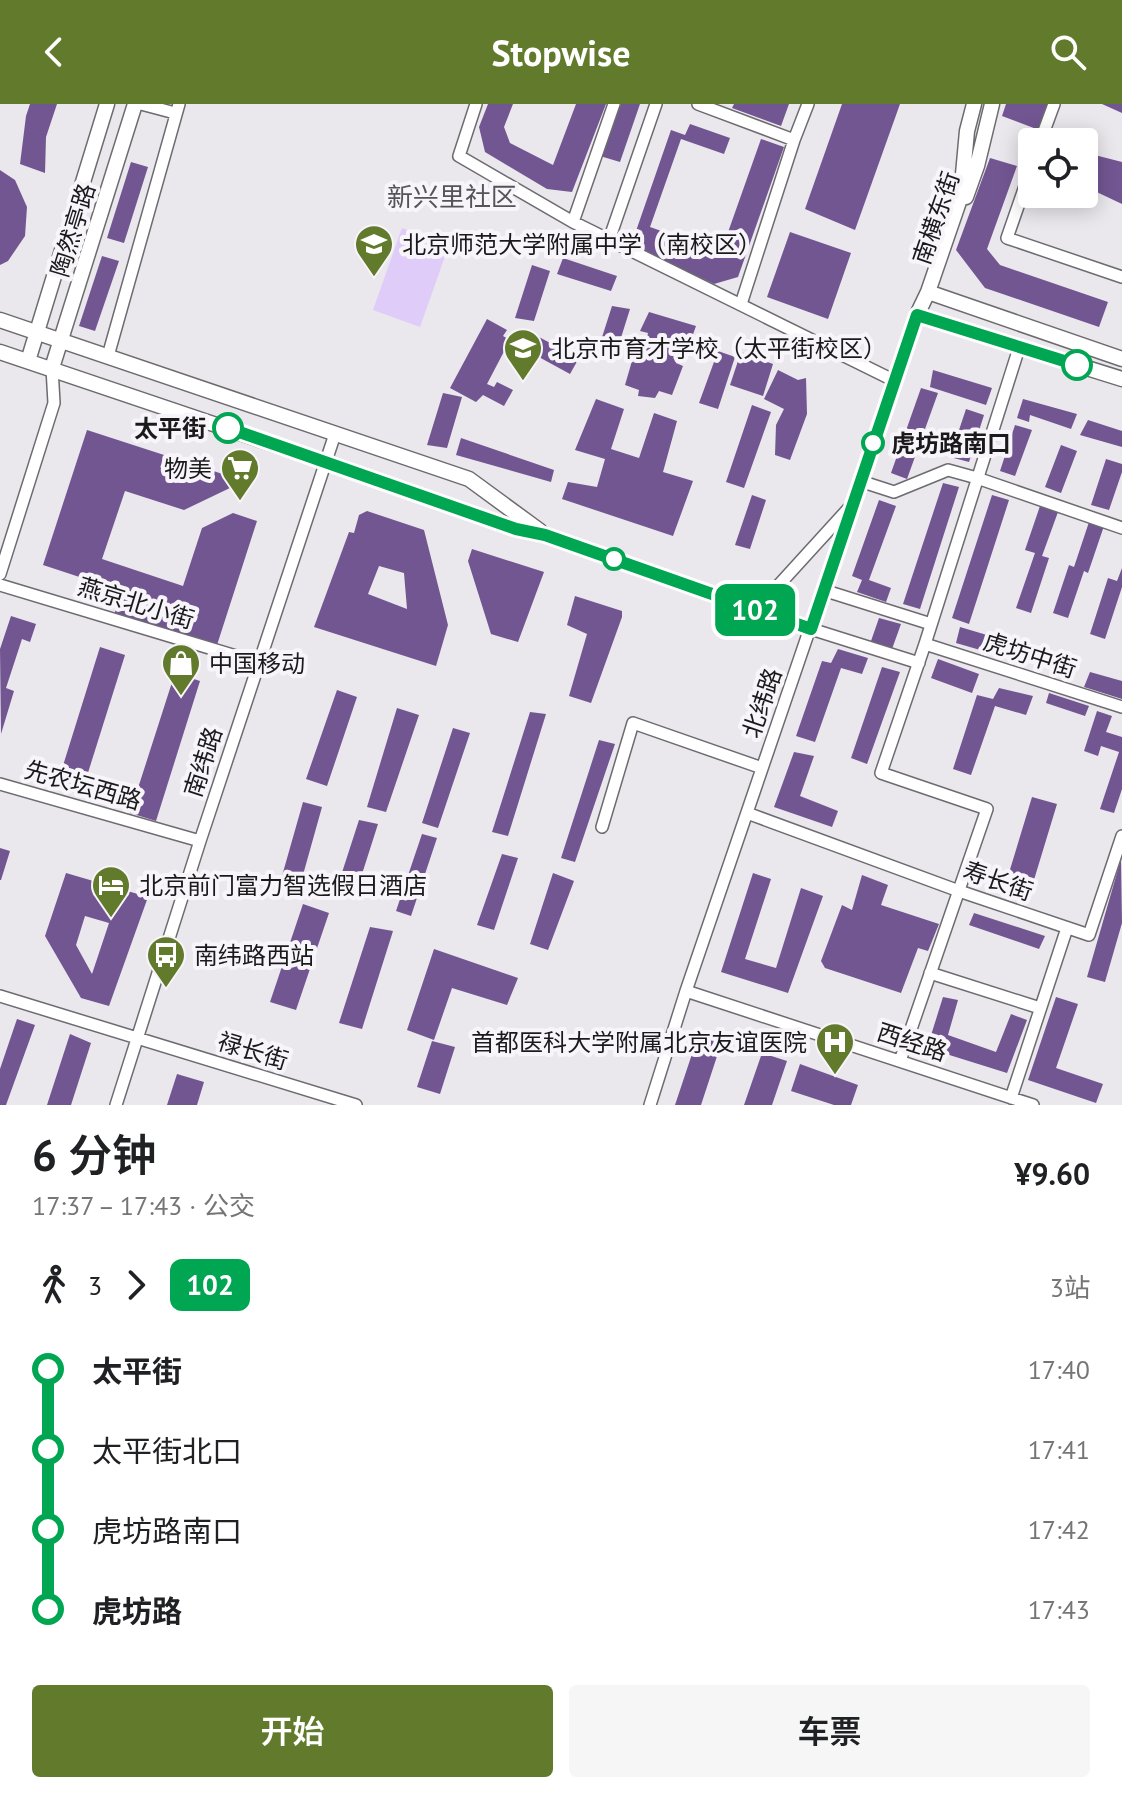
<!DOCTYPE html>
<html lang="zh">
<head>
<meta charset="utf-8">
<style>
	:root { --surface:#fff; --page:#f6f6f6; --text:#202124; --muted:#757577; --accent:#627a2c }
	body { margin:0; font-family:"PT Sans","Noto Sans SC",sans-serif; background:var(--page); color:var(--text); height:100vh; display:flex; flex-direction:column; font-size:30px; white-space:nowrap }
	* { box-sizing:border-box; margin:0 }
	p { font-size:26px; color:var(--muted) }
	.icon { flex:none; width:44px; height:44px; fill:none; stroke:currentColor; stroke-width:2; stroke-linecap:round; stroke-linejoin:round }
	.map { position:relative; height:1001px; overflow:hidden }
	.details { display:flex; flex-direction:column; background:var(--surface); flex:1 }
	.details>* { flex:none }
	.badge { padding:0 16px; border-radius:12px; font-size:28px; line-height:52px }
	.controls { position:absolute; left:1018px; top:24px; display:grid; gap:16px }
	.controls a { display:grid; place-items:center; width:80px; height:80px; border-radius:8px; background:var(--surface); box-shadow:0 4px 20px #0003; font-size:40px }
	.map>.badge { position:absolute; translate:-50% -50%; box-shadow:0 0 0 4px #fff }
	.legs { display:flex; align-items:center; gap:12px; height:88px; padding:0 32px; font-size:26px }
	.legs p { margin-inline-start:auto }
	.headline { display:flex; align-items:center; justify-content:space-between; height:136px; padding:0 32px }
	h1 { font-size:44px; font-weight:600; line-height:60px }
	.button { display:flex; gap:16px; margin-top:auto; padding:16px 32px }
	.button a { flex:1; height:92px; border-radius:8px; background:var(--accent); color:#fff; font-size:32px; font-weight:600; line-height:92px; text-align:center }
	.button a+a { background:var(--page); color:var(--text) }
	ul { padding:0 32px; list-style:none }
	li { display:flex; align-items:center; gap:28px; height:80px; font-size:30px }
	li i { display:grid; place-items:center; width:12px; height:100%; margin:0 10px; background:currentColor }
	li i::after { content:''; width:20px; height:20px; margin:-10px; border:6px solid; border-radius:50%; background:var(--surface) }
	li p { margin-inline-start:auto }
	li:first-child i { background:linear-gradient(#0000 50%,currentColor 0) }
	li:last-child i { background:linear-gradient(currentColor 50%,#0000 0) }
	header { display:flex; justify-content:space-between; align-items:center; height:104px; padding:0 32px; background:var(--accent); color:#fff; font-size:36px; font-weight:600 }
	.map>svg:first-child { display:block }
	.green { fill:#dfccf9 }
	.building { fill:#725692; fill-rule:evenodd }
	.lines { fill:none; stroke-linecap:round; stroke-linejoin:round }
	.minor-casing { stroke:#6d6b70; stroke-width:14 }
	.major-casing { stroke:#6d6b70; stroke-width:17 }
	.minor { stroke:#fff; stroke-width:11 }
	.major { stroke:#fff; stroke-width:14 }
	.line-1-casing { stroke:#fff; stroke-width:18 }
	.line-1 { stroke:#00a651; stroke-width:12 }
	.stop-1-dot { fill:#fff; stroke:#00a651; stroke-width:4 }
	.labels { text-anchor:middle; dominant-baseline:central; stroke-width:8; stroke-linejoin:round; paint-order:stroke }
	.street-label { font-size:24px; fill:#1a191b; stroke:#f7f5fa }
	.poi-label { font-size:24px; fill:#1a191b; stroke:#f7f5fa; text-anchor:start }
	.stop-label { font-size:24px; font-weight:bold; fill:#1a191b; stroke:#f7f5fa; text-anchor:end }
	.neighbourhood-label { font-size:26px; fill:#555458; stroke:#f7f5fa }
</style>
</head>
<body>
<header><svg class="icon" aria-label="back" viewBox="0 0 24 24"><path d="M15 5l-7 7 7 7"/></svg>Stopwise<svg class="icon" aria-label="search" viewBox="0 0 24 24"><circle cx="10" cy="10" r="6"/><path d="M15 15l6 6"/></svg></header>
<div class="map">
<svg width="1122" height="1001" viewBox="0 0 1122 1001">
	<rect width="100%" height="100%" fill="#eae7ed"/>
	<path class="green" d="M402,124l47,17 -29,82 -47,-17z"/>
	<path class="building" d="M30,0h27l-11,33 -1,36 -25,-9 6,-48z
		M488,0h25l-9,23 6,16 43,22 23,-61h30l-34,88 -25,-3 -62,-37 -6,-25z
		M621,0h19l-20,58 -20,-6z
		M734,0h55l-8,22 -49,-18z
		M842,0h58l-45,126 -50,-21z
		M1006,0h43l-10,26 -37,-14z
		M1102,0h20v9z
		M690,20l40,14 -6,16 -43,-15 -31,88 71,25 40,-113 23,8 -46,130 -24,7 -78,-36v-17l35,-101 14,5z
		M1087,49l35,9v42l-38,-18v-24z
		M990,54l27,8 -30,83 13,16 108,37 -9,25 -114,-39 -29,-38z
		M131,58l17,5 -24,76 -17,-5z
		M0,66l15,10 12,27 -2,29 -17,25 -8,4z
		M790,128l61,21 -23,66 -61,-22z
		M102,152l17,5 -24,70 -16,-5z
		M563,154l54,18 -6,15 -54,-17z
		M532,161l18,6 -16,50 -19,-3z
		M612,202l18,3 -16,51 -18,-4z
		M649,208l47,14 -5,14 -6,-2 -9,25 7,3 -11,29 -13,-4 -4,7 -17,-2 1,-6 -14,-5 9,-31 9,1 5,-22 -8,-2z
		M487,215l20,11 -4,6 7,4 -23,44 7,3 3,-5 16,8 -9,16 -21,-11 -7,7 -26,-14z
		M535,231l44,23 -9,16 -44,-24z
		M718,247l17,6 -17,52 -19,-6z
		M741,248l32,12 -10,32 -33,-11z
		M778,266l20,10 8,-2 1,36 -17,46 -15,-5 1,-30 8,-16 -20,-10z
		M933,266l59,18 -6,17 -56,-18z
		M921,284l17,5 -31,86 -16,-6z
		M443,289l19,4 -15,51 -20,-3z
		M596,295l28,10 -13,40 28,9 15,-45 23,8 -14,51 30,9 -20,55 -111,-37 6,-17 29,5 8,-28 -30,-9z
		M1023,295l54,15 -6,15 -41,-14 -1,7 -12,-4z
		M752,301l19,7 -27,76 -18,-6z
		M966,305l18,6 -15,47 -19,-5z
		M1088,316l34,11v16l-42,-12z
		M1015,321l17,5 -17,46 -15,-5z
		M87,326l148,48 -3,9 -48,23 -59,-19 -23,68 81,27 19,-58 31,-15 24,8 -40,124 -29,-10 -1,4 -73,-24 8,-24 -79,-26z
		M461,334l93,32 -3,12 -95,-27z
		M1061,341l16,6 -16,42 -16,-6z
		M1106,355l16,5v8l-13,38 -18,-5z
		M943,379l16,4 -39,122 -17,-5z
		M752,391l14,5 -16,49 -15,-4z
		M992,391l17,5 -40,124 -17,-6z
		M879,396l17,6 -27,74 22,8 -5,14 -29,-10 5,-12 -10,-4z
		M1040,402l18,6 -16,44 7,2 -18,55 -15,-5 19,-55 -10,-3z
		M367,407l57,19 24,95 -12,41 -122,-39 35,-95 5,1 5,-18zM379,462l25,7 3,36 -39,-15z
		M1089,418l15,4 -16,47 -4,-2 -16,47 -15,-5 16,-48 5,2z
		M472,445l72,23 -26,70 -27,-8 -23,-73z
		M1122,464v19l-17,52 -15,-5 18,-56 9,3z
		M575,492l47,15v6l-31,86 -22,-7 18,-62 -20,-9z
		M11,512l25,8 -6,18 -8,-3 -16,49 8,3 -13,43 -1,-85z
		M879,514l22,6 -9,25 -21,-8z
		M960,523l47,14 -6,15 -45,-13z
		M100,543l25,8 -44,140 -25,-7z
		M838,545l30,9 -6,16 -21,-6 -26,74 -19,-6 26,-75 9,2z
		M938,555l41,15 -7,19 -41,-15z
		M882,563l18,5 -33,92 -16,-6z
		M1090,568l32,9v18l-38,-12z
		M175,569l25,8 -44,140 -26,-8z
		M999,584l34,8 -7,19 -31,-9 -24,69 -18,-6 24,-74 16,4z
		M337,586l20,7 -30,89 -21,-7z
		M1049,589l40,13 -4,10 -39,-13z
		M397,604l22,7 -33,97 -19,-5z
		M1097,607l15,5 -6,16 16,5v52l-8,24 -14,-4 19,-57 -18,-6 -3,10 -14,-5z
		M530,608l16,2 -38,122 -16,-4z
		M453,624l17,5 -32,95 -16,-5z
		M599,636l16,4 -40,118 -14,-4z
		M794,648l20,4 -14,40 38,15 -6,16 -58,-20z
		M1032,693l25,7 -27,89 -25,-7z
		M303,698l19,5 -21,75 -19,-6z
		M359,716l19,4 -23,72 -19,-5z
		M422,730l15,4 -26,78 -15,-5z
		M0,744l10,3 -9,29h-1z
		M502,750l16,4 -24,72 -17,-5z
		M1121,755l1,64 -17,59 -18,-5z
		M66,769l82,24 -39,109 -28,-8 -36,-62zM85,812l24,7 -17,51 -16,-29z
		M553,769l21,8 -26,69 -18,-6z
		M753,769l18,6 -26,80 31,9 25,-80 22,8 -35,97 -67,-21z
		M862,771l26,10 -7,20 58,19 -11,27 -10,-3 -17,45 -76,-25 -4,-7 21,-56 10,5z
		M303,800l26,9 -33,97 -26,-8z
		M974,809l71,23 -6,13 -70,-24z
		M370,823l23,4 -31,98 -23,-6z
		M434,845l84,29 -11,27 -55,-17 -18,52 -27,-10z
		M943,893l15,3 -10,35 48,17 15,-38 16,6 -20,53 -80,-25z
		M1056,893l22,7 -22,64 47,16 -7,19 -68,-23z
		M17,915l18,6 -29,80h-6v-36z
		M700,926l23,8 -22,67h-26z
		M70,930l21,9 -20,62h-24z
		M432,937l23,6 -15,47 -23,-7z
		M762,949l25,8 -15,44h-28z
		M800,960l58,21 -7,20h-17l-43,-14z
		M177,970l27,8 -7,23h-30z"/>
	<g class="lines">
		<g class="minor-casing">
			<path id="minor" d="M141,0l34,9
				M476,0l-17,52 114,66 322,159
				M698,0l96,36
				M1040,38l14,-38
				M1032,62l-25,72 115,39
				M573,118l41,-118
				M609,136l47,-136
				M741,200l53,-164 14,-36
				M108,252l71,-252
				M860,377l34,11 54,-22 29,8 145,50
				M0,470l54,-171 -2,-35
				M0,481l259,78
				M823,486l108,34
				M756,506l92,-101
				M811,525l108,34
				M925,540l197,63
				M0,680l200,57
				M747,709l212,78 130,44 33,-99
				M602,723l31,-104 129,45
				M930,869l110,35
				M686,887l347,114
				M0,892l356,109
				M900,957l87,-252 -106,-36 44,-129 94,-296
				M1011,994l56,-170
				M116,1001l84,-264 135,-407
				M650,1001l36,-114 231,-676"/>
		</g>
		<g class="major-casing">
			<path id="major" d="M974,0l-7,27 -6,65 -33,96 -11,23 205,64
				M966,93l11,-31 15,-62
				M928,188l194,67
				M0,216l469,159 71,52
				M0,248l326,110 190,67 29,6 266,94
				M28,257l79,-257
				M52,264l83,-264"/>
		</g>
		<use href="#minor" class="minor"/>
		<use href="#major" class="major"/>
	</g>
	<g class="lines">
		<g class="line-1-casing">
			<path id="line-1" d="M228,324l288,101 29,6 266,94 106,-314 160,50"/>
		</g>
		<use href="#line-1" class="line-1"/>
	</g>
	<defs>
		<g id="school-pin" transform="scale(2)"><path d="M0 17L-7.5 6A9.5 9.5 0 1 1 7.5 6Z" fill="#627a2c" stroke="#f7f5fa"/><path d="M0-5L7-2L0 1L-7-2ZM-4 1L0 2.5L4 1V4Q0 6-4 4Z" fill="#fff"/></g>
		<g id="supermarket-pin" transform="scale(2)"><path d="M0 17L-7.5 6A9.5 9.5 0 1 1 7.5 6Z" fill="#627a2c" stroke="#f7f5fa"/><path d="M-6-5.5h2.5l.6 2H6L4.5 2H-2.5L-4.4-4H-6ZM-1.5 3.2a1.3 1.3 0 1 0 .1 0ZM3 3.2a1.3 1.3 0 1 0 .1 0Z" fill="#fff"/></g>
		<g id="shop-pin" transform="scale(2)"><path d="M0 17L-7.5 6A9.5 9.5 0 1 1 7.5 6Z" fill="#627a2c" stroke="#f7f5fa"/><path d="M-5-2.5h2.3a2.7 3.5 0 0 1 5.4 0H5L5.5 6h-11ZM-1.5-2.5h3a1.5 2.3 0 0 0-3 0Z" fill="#fff"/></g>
		<g id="hotel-pin" transform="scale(2)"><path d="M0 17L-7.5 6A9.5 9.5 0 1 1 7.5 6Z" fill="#627a2c" stroke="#f7f5fa"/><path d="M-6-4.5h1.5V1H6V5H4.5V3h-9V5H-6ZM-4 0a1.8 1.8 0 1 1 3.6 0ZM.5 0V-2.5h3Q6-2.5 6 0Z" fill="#fff"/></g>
		<g id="bus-pin" transform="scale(2)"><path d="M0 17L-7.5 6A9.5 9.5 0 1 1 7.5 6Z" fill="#627a2c" stroke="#f7f5fa"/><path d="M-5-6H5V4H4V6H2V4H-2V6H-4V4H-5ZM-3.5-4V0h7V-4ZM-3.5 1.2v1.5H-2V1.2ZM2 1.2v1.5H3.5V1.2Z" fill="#fff"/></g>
		<g id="hospital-pin" transform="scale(2)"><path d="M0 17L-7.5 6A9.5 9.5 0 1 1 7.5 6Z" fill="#627a2c" stroke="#f7f5fa"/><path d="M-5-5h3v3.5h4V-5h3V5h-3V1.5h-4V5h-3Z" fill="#fff"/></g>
	</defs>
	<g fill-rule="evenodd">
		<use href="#school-pin" x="374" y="140"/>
		<use href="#school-pin" x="523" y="244"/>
		<use href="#supermarket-pin" x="240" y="364"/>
		<use href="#shop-pin" x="181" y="559"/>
		<use href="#hotel-pin" x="111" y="781"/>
		<use href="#bus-pin" x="166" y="851"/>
		<use href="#hospital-pin" x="835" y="938"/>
	</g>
	<g class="stop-1-dot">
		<circle cx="1077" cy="261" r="14"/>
		<circle cx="228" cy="324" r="14"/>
		<circle cx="873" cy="339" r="10"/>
		<circle cx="614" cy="455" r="10"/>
	</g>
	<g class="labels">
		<g class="street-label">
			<text transform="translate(936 114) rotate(-71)">南横东街</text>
			<text transform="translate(73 126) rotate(-73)">陶然亭路</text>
			<text transform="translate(136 499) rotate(17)">燕京北小街</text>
			<text transform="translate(1030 551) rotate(18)">虎坊中街</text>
			<text transform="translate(762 599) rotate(-71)">北纬路</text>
			<text transform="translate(203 658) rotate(-72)">南纬路</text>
			<text transform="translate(83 681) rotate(16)">先农坛西路</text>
			<text transform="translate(998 777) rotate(19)">寿长街</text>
			<text transform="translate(912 938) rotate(18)">西经路</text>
			<text transform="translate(253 947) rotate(17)">禄长街</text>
		</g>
		<g class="poi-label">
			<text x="402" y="140">北京师范大学附属中学（南校区）</text>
			<text x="551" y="244">北京市育才学校（太平街校区）</text>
			<text x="212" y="364" text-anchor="end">物美</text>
			<text x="209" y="559">中国移动</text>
			<text x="139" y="781">北京前门富力智选假日酒店</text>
			<text x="194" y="851">南纬路西站</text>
			<text x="807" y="938" text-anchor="end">首都医科大学附属北京友谊医院</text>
		</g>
		<g class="stop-label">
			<text x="206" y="324">太平街</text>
			<text x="891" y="339" text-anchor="start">虎坊路南口</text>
		</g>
		<g class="neighbourhood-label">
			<text x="452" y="92">新兴里社区</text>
		</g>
	</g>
</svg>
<div class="controls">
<a><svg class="icon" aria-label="locate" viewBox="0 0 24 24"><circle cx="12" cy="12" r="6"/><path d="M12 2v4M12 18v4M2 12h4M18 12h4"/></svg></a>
</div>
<b class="badge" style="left:755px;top:506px;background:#00a651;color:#fff">102</b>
</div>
<section class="details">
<div class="headline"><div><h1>6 分钟</h1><p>17:37 – 17:43 · 公交</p></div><b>¥9.60</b></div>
<div class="legs"><svg class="icon" aria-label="walk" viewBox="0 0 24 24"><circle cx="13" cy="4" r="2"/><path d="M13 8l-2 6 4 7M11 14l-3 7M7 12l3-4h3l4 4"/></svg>3<svg class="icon" aria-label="forward" viewBox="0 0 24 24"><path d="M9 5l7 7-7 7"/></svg><b class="badge" style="background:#00a651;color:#fff">102</b><p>3站</p></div>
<ul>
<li><i style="color:#00a651"></i><b>太平街</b><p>17:40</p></li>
<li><i style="color:#00a651"></i><span>太平街北口</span><p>17:41</p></li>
<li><i style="color:#00a651"></i><span>虎坊路南口</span><p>17:42</p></li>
<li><i style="color:#00a651"></i><b>虎坊路</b><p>17:43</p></li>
</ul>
<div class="button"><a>开始</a><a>车票</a></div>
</section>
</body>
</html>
